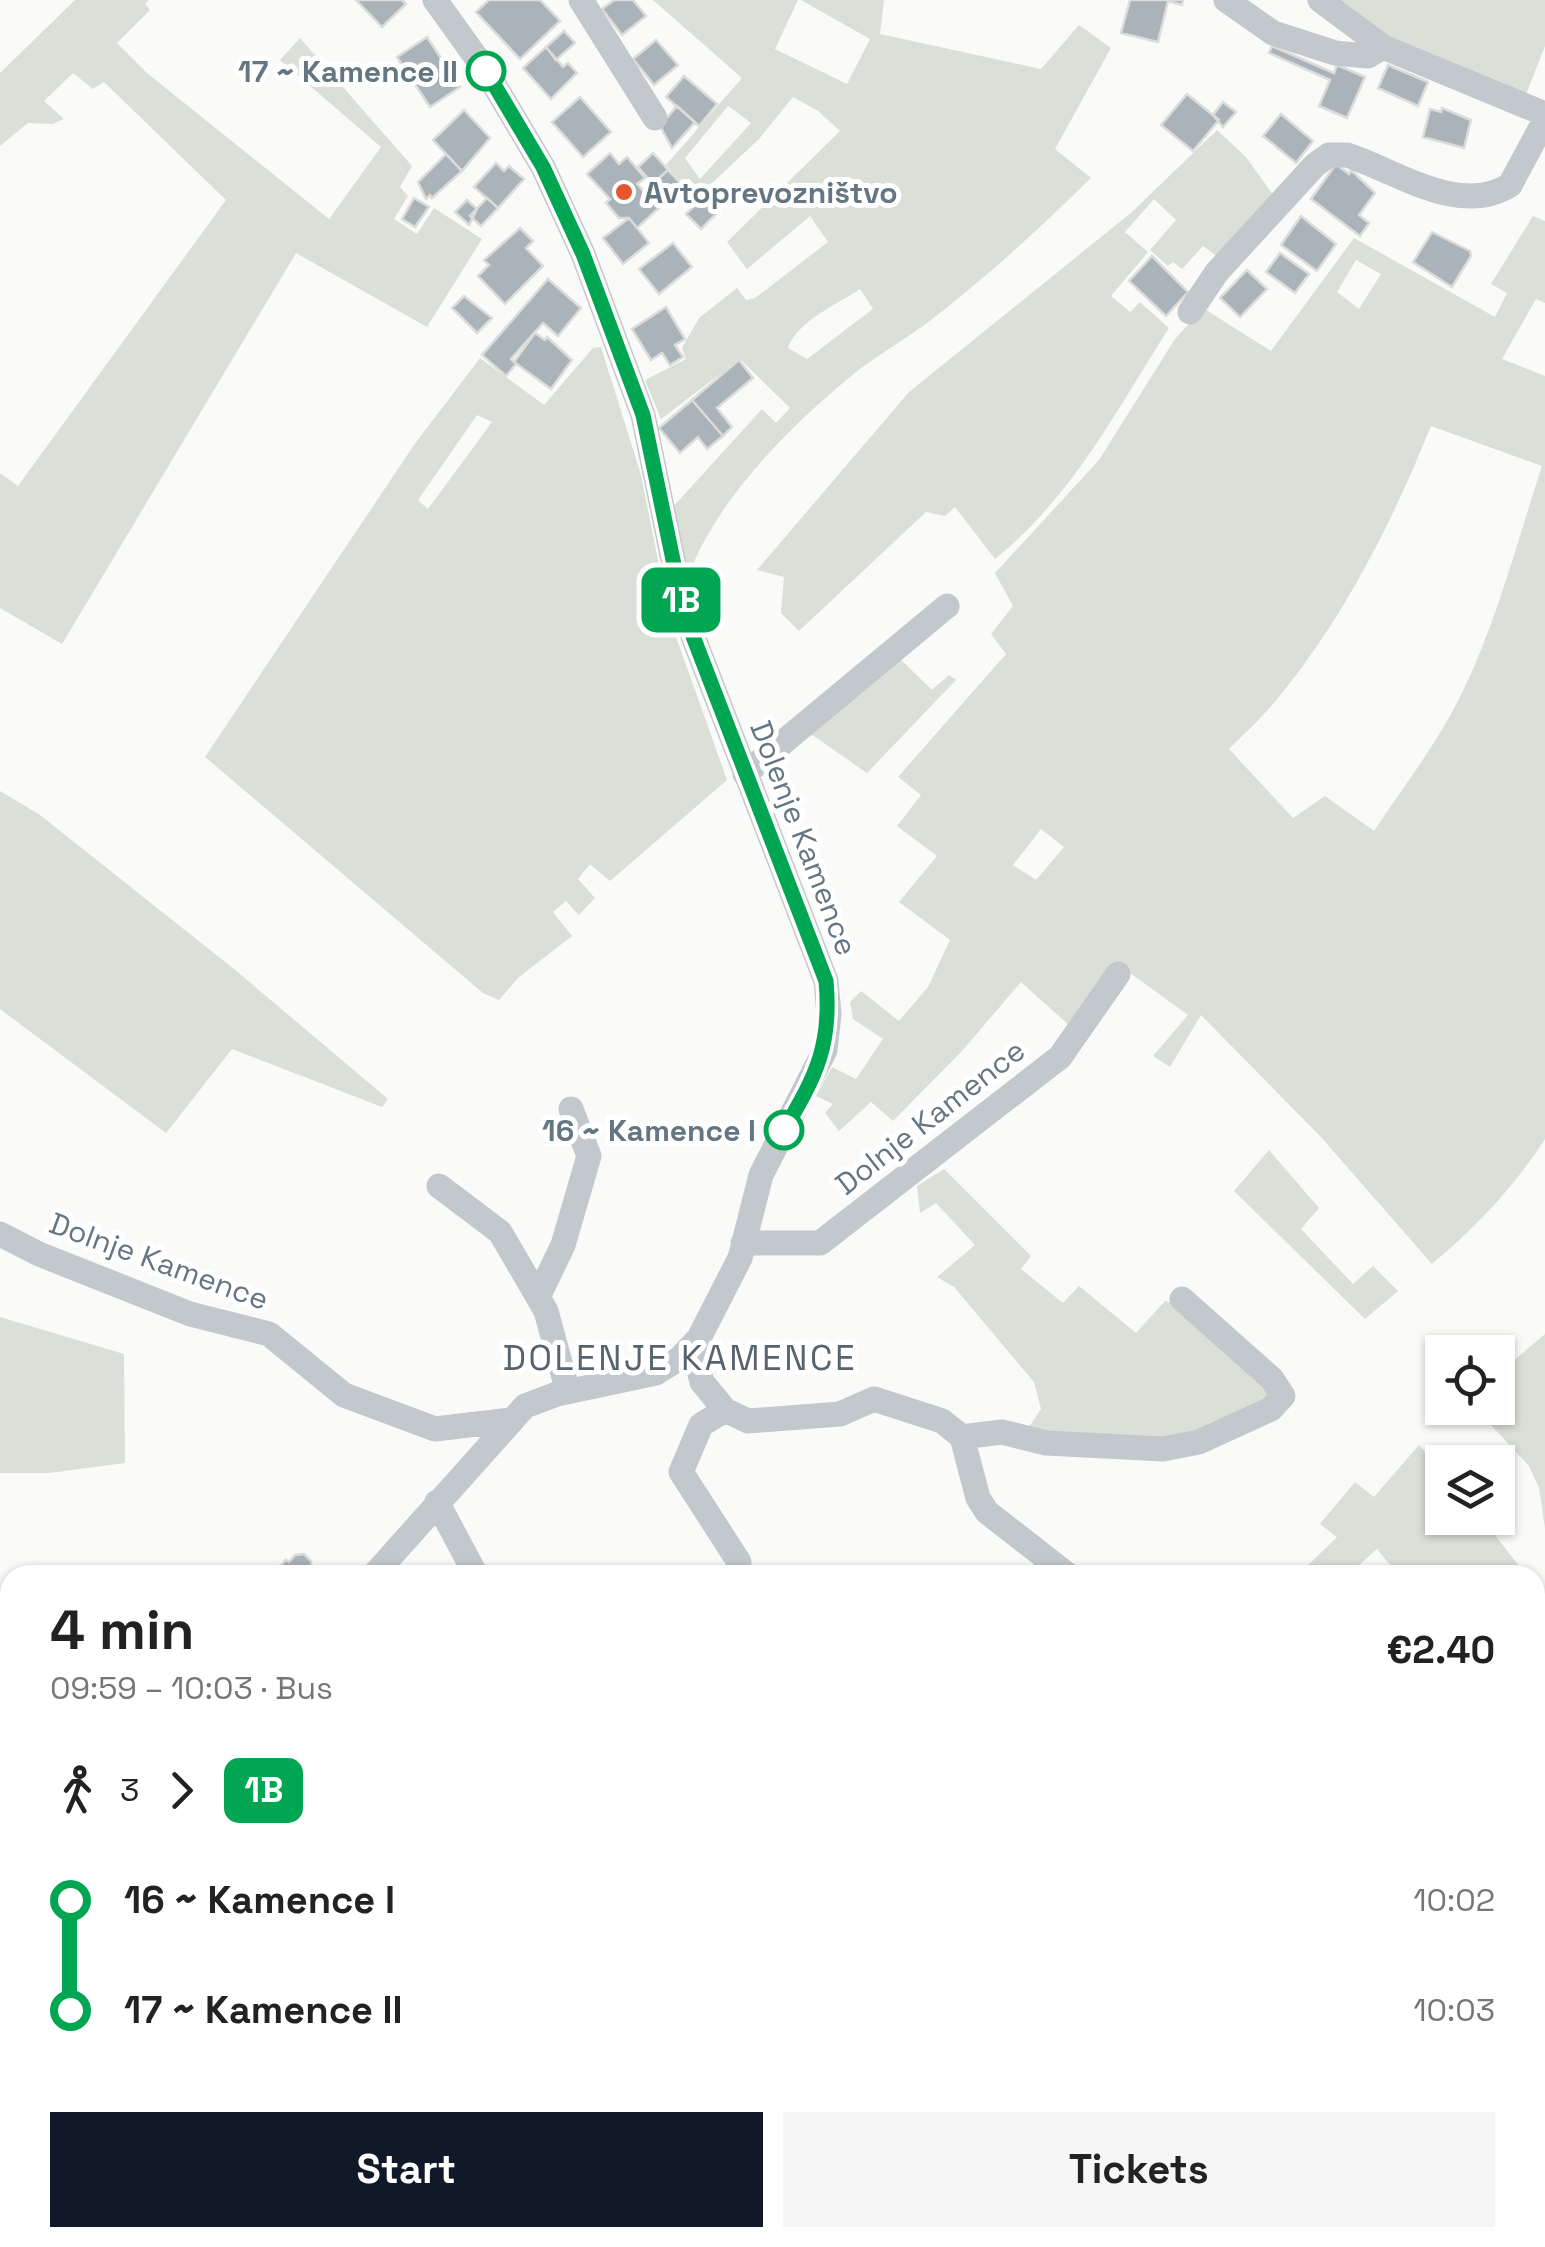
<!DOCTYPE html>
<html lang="en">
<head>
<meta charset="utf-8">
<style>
	:root { --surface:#fff; --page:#f6f6f6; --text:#222; --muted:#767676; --accent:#111827 }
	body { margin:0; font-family:"Space Grotesk",sans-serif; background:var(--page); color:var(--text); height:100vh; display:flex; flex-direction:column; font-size:38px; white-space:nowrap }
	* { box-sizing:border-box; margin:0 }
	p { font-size:32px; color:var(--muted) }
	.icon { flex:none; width:55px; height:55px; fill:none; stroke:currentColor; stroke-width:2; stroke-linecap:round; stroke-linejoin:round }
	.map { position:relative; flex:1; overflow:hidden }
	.drawer { position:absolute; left:0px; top:1565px; width:1545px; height:682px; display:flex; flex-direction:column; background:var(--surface); border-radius:30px 30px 0 0; box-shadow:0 2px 8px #0004 }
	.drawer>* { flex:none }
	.badge { padding:0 20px; border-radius:15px; font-size:35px; line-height:65px }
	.buttons { position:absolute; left:1425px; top:1335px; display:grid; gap:20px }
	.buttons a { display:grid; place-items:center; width:90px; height:90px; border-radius:0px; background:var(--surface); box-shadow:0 2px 8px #0004; font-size:50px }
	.map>.badge { position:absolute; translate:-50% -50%; box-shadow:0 0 0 5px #fff }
	.legs { display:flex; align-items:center; gap:15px; height:110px; padding:0 50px; font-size:32px }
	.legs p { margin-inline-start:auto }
	.summary { display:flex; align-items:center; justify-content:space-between; height:170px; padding:0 50px }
	h1 { font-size:55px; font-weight:600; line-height:75px }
	.action { display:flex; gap:20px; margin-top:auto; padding:20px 50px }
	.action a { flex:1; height:115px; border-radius:0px; background:var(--accent); color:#fff; font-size:40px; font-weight:600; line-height:115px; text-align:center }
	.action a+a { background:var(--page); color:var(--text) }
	ul { padding:0 50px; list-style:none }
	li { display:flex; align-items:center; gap:35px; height:110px; font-size:38px }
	li i { display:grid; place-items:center; width:15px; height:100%; margin:0 12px; background:currentColor }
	li i::after { content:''; width:25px; height:25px; margin:-12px; border:8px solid; border-radius:50%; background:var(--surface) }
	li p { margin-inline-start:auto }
	li:first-child i { background:linear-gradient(#0000 50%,currentColor 0) }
	li:last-child i { background:linear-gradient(currentColor 50%,#0000 0) }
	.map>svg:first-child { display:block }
	.green { fill:#dadfd7; fill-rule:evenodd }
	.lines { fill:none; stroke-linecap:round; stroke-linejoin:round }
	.river { stroke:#bbc7cb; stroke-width:35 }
	.building { fill:#aab3b9; stroke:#dcdcda; stroke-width:2.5 }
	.street { stroke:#c3c8cc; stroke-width:25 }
	.line-1-casing { stroke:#fff; stroke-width:22 }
	.line-1 { stroke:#00a651; stroke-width:15 }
	.stop-1-dot { fill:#fff; stroke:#00a651; stroke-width:5 }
	.poi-dot { fill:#e4572e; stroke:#fff; stroke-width:4 }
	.labels { text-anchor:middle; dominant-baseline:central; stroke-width:10; stroke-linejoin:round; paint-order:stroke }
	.stop-label { font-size:30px; font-weight:bold; fill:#657683; stroke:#fff; text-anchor:end }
	.poi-label { font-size:30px; font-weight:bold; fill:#657683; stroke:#fff; text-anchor:start }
	.street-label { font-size:30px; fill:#657683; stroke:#fff }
	.quarter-label { font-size:35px; letter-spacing:2.5px; fill:#57646e; stroke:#fff }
</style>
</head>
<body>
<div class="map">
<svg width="1545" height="2247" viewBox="0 0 1545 2247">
	<rect width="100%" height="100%" fill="#fafaf8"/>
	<path class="green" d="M75,0h74l-4,4 5,6 -33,33 30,30 182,146 52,-72 -101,-87 20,-22 112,128 -12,21 8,9 -14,23 23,15 17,-26 48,31 -55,88 -131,-74 -234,391 -62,-36v-135l18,13 208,-286 -122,-118 -11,7 -20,-16 -29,28 20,18 -12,5 -24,-1 -28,23v-73z
		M653,0h145l-23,49 72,35 23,-45 -69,-39h83l-4,34 161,35 38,-44 32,23 -56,101 36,29c-51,50 -103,98 -160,142 -26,20 -56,36 -81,57 -65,54 -138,127 -165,208l-13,-77 90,-99 14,14 14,-15 -50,-49 -79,60 -16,-39 41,-21 -4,-11 17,-30 38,-30 9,12 9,-2 73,-56 -18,-26 -63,53 -20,-27 113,-111 -22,-20 -25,-14 -34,42 -64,60 -29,-34 76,-87zM728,106l23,17 -51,56 -15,-21zM860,289l13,20 -66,50 -19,-11c8,-26 51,-45 72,-59z
		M1334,0h211v46l-20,51 -129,-53z
		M1217,130l29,27 28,39 -56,61 -15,-11 -21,23 -9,-7 -5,4 -18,-16 26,-30 -22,-21 -29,33 23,20 -37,44 19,16 10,-10 29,26c-53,83 -96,168 -174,231l-40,-52 -10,9 -19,-4 -127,119 -18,-18 3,-36 -27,-7 152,-178 223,-180z
		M1533,216l12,5v82l-9,-4 -34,60 43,17v763c-32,49 -68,87 -113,125l-112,-128 -119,-121 -31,52 -17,-11 35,-41 -69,-50 -48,62 -50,-45 -59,69 -69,70 -22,-19 -32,29 -14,-18 8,-9 -17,-8 16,-29 24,12 27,-40 -30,-20 -3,-17 11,-11 38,30 29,-34 22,-47 -51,-38 38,-46 -40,-30 24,-31 -23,-18 108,-123 -15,-20 22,-28 -18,-33 104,-113 76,-121 28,-31 68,43 83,-113 141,79 12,-24 -16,-9zM1356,260l25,14 -22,35 -22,-17zM1431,426l111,40c-25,76 -45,155 -80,227 -24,49 -58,93 -88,138l-49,-35 -32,22 -64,-69c18,-18 38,-36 53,-56 64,-79 111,-173 149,-267zM1041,829l23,18 -28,33 -23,-15z
		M601,347l40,128 29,145 57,160 -117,101 -20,-17 -12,15 17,19 -16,17 -13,-14 -13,11 19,24 -53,41 -20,23 -16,-7 -278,-236 209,-312 66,-87 64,47 49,-57zM477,415l15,7 -64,87 -10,-9z
		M899,658l33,32 17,-15 7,5 -89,93 -56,-39z
		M0,791l40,24 194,154 154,130 -6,8 -150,-58 -66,84 -166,-124z
		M1269,1150l50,58 -18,21 52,55 20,-18 25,25 -33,28 -131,-128z
		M944,1169l87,87 -10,13 42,34 16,-17 57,47 29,-32 13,3 91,82 2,16 -111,43 -133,-15 14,-21 -7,-27 -80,-95 -17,-10 38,-32 -39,-42 -16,10 -3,-27z
		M0,1317l124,37 1,109 -76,10h-49z
		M1545,1334v194l-6,-40 -10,-22 -54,-58h23v-34z
		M1419,1445l23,27v46h40l44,57h-128l-21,-26 -29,26h-50l39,-38 -17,-13 35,-42 19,15z
		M1535,1589l10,15v315l-10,-18z
		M10,1624v102l-10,3v-103z
		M10,1899v92l-10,3v-93z
		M1545,2064v109l-10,6v-103z
		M212,2238h328v9h-350z
		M559,2238h163l-3,9h-161z
		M736,2238h327l-5,9h-325z
		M1210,2238h133l-8,9h-126z"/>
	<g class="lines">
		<path class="river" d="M1535,2110l10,-5
			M548,2247l2,-9
			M723,2247l3,-9
			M1077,2247v-9"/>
	</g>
	<path class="building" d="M356,0h46l4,4 -24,23z
		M489,0h51l20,21 -40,38 -44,-47z
		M614,0h19l13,16 -24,19 -20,-26z
		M1130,0h53l-1,5 -14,-4 -10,41 -37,-9z
		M564,31l11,12 -19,17 -10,-13z
		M427,37l33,50 -30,20 -33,-50z
		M656,40l22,25 -24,20 -21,-26z
		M1272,46l62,27 3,-8 28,12 -18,41 -28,-12 11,-26 -61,-27z
		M546,47l17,20 5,-4 9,10 -26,26 -28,-31z
		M1388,65l40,17 -10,24 -40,-18z
		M684,76l33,28 -18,22 -33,-29z
		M1187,94l32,26 -26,31 -32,-26z
		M580,97l31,35 -28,25 -31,-35z
		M1223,102l13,10 -13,15 -10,-12z
		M677,106l18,16 -23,26 -12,-22z
		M1442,108l29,12 -7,28 -41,-11 7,-28 11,3z
		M464,110l26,28 -28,33 -29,-31z
		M1281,114l32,27 -17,22 -33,-27z
		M610,153l9,11 8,-7 18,21 -8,6 22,24 -22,20 -8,-10h-10l-13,-15 4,-4 -23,-25z
		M653,153l15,17 -15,14 -15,-17z
		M446,154l16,17 -30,27 -2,-3 -4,4 -8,-17z
		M496,163l8,8 5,-5 15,13 -26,29 -24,-21z
		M1336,164l13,10 2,-4 24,23 -16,22 10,8 -9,13 -49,-37z
		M668,170l14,15 -18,17 -14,-16z
		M414,198l15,9 -14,20 -13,-8z
		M487,198l11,10 -17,18 -11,-10z
		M702,198l15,15 -16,16 -15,-15z
		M467,200l10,9 -8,16 -14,-13z
		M1301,216l35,28 -19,27 -36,-26z
		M629,218l20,25 -26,21 -20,-26z
		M520,228l13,13 -7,7 17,18 -38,38 -27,-28 11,-11 -5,-5z
		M1432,232l38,19 1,5 -19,31 -39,-25z
		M673,243l19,24 -33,27 -20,-25z
		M1280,253l29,21 -14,19 -29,-21z
		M1152,256l36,36 -22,24 -37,-35z
		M1247,270l20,19 -27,28 -20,-19z
		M548,279l33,29 -23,28 -15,-13 -32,36 5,5 -10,12 -24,-21z
		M464,296l28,22 -15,15 -25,-25z
		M666,307l19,32 -10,6 8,12 -13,8 -8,-12 -11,7 -19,-31z
		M535,333l10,7 2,-3 25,23 -21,29 -37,-27z
		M739,360l14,18 -36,30 15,19 -9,9 -31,-36z
		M692,400l31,36 -16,13 -9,-12 -18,16 -21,-25z
		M304,1554l7,7 1,14h-40l14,-15 3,2 6,-7z"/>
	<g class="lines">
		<path class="street" d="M435,0l51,71 57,96 40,87 60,161 41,198 142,368 3,33 -4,36 -64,125 -21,83 -41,80 -3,20 6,24 23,28 23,11 92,-7 34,-15 68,22 20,16 16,61 9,14 81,63
			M581,0l74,118
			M1226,0l47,33 62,20 33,3 15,-9
			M1320,0l63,47 162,67
			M1190,312l27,-40 98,-107 14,-10h18c49,16 113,62 163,30l35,-65
			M745,774l202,-168
			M439,1186l61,46 46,79 22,81
			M0,1234l39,20 151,60 79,20 75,61 91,34 76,-9
			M743,1243h77l240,-186 58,-83
			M538,1297l25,-52 26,-89 -18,-47
			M725,1410l-24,15 -20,47 58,90
			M962,1437l40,-5 44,11 117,6 36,-7 72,-33 12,-13 -11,-17 -90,-80
			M437,1502l39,73
			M374,1575l151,-169 32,-12 99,-21 24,-15 19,-20
			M0,1739l10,-2
			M1113,2238l5,9"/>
	</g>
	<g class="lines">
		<g class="line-1-casing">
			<path id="line-1" d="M486,71l57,96 40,87 60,161 41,198 142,368c6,64 -10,95 -42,149"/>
		</g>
		<use href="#line-1" class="line-1"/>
	</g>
	<g class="stop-1-dot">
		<circle cx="486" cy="71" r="18"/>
		<circle cx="784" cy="1130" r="18"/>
	</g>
	<circle class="poi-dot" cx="624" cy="192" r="10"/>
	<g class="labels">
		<g class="stop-label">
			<text x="458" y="71">17 ~ Kamence II</text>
			<text x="756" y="1130">16 ~ Kamence I</text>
		</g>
		<g class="poi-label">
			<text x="644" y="192">Avtoprevozništvo</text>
		</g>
		<g class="street-label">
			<text transform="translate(804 838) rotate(69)">Dolenje Kamence</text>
			<text transform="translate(930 1117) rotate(-38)">Dolnje Kamence</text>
			<text transform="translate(159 1261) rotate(20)">Dolnje Kamence</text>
		</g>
		<g class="quarter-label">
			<text x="680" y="1358">DOLENJE KAMENCE</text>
		</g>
	</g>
</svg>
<div class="buttons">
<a><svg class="icon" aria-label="locate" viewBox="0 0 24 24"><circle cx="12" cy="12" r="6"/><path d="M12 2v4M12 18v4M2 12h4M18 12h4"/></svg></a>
<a><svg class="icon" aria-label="layers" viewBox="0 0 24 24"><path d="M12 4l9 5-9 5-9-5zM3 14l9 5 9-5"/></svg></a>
</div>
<b class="badge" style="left:681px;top:600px;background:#00a651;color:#fff">1B</b>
<section class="drawer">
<div class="summary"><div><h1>4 min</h1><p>09:59 – 10:03 · Bus</p></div><b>€2.40</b></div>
<div class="legs"><svg class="icon" aria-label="walk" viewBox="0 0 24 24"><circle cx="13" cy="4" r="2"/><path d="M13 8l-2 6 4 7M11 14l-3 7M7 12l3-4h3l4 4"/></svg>3<svg class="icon" aria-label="forward" viewBox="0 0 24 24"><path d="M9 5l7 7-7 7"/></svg><b class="badge" style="background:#00a651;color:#fff">1B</b></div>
<ul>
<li><i style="color:#00a651"></i><b>16 ~ Kamence I</b><p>10:02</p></li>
<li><i style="color:#00a651"></i><b>17 ~ Kamence II</b><p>10:03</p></li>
</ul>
<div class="action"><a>Start</a><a>Tickets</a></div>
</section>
</div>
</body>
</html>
